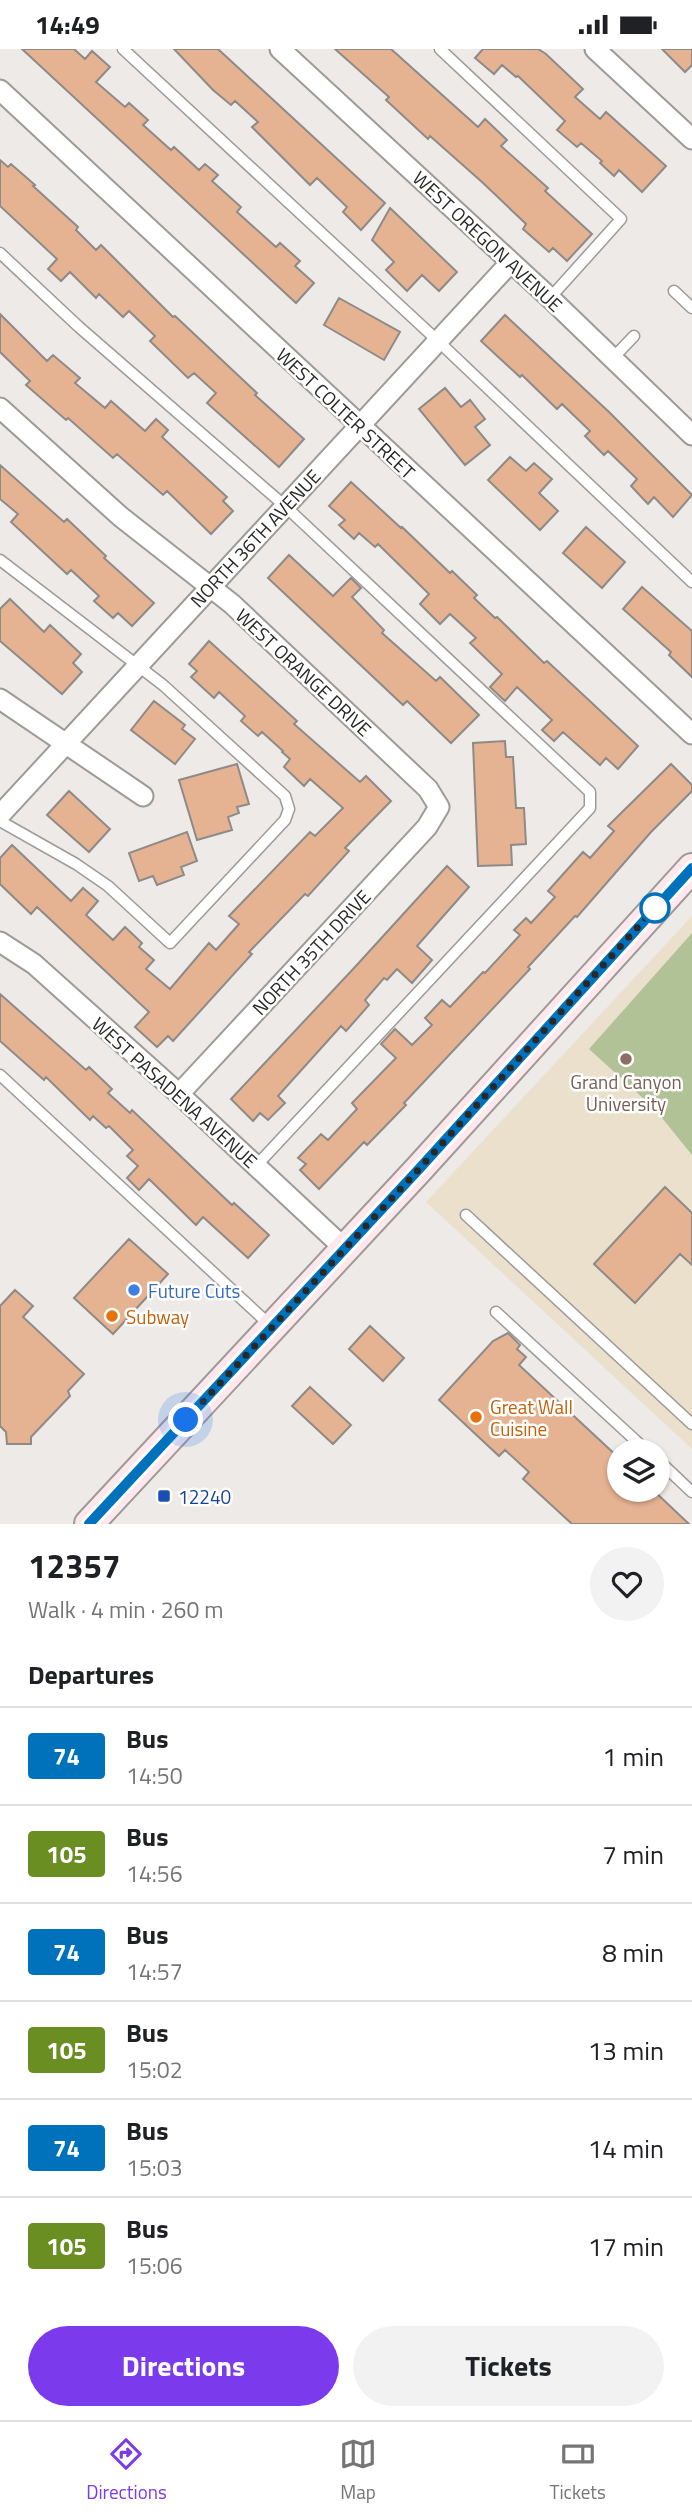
<!DOCTYPE html>
<html lang="en">
<head>
<meta charset="utf-8">
<style>
	:root { --surface:#fff; --page:#f2f2f2; --text:#202124; --muted:#757577; --line:#e0e0e0; --accent:#7c3aed }
	body { margin:0; font-family:"Titillium Web",sans-serif; background:var(--page); color:var(--text); height:100vh; display:flex; flex-direction:column; font-size:26px; white-space:nowrap }
	* { box-sizing:border-box; margin:0 }
	p { font-size:23px; color:var(--muted) }
	.icon { flex:none; width:38px; height:38px; fill:none; stroke:currentColor; stroke-width:2; stroke-linecap:round; stroke-linejoin:round }
	.map { position:relative; height:1475px; overflow:hidden }
	.details { display:flex; flex-direction:column; background:var(--surface); flex:1 }
	.details>* { flex:none }
	.badge { padding:0 14px; border-radius:5px; font-size:24px; line-height:46px }
	.buttons { position:absolute; left:607px; top:1390px; display:grid; gap:14px }
	.buttons a { display:grid; place-items:center; width:63px; height:63px; border-radius:50%; background:var(--surface); box-shadow:0 2px 5px #0004; font-size:35px }
	.you { position:absolute; width:35px; height:35px; margin:-18px; border:5px solid #fff; border-radius:50%; background:#1a73e8; box-shadow:0 0 0 10px #1a73e833 }
	.map>.badge { position:absolute; translate:-50% -50%; box-shadow:0 0 0 4px #fff }
	h2 { padding:0 28px; font-size:26px; line-height:63px }
	.round { display:grid; place-items:center; flex:none; width:74px; height:74px; border-radius:37px; background:var(--page) }
	.headline { display:flex; align-items:center; justify-content:space-between; height:119px; padding:0 28px }
	h1 { font-size:33px; font-weight:700; line-height:52px }
	.cta { display:flex; gap:14px; margin-top:auto; padding:14px 28px }
	.cta a { flex:1; height:80px; border-radius:42px; background:var(--accent); color:#fff; font-size:28px; font-weight:700; line-height:80px; text-align:center }
	.cta a+a { background:var(--page); color:var(--text) }
	ul { padding:0; list-style:none }
	li { display:flex; align-items:center; gap:21px; height:98px; padding:0 28px; border-top:2px solid var(--line) }
	li div { flex:1 }
	li b { display:block; font-size:26px }
	li em { font-style:normal }
	li .badge { min-width:77px; font-weight:700; text-align:center }
	.status { display:flex; justify-content:space-between; align-items:center; height:49px; padding:0 35px; background:var(--surface); direction:ltr }
	.status svg { height:19px; fill:currentColor }
	.tabs { display:flex; justify-content:space-around; align-items:center; height:98px; border-top:2px solid var(--line); background:var(--surface); font-size:19px; color:var(--muted) }
	.tabs a { display:grid; justify-items:center; gap:4px }
	.tabs .on { color:var(--accent) }
	.map>svg:first-child { display:block }
	.education { fill:#eae0cb }
	.green { fill:#b1c297 }
	.building { fill:#e6b392; stroke:#8d8a88; stroke-width:2 }
	.lines { fill:none; stroke-linecap:round; stroke-linejoin:round }
	.lane-casing { stroke:#9d9a98; stroke-width:13 }
	.street-casing { stroke:#9d9a98; stroke-width:23 }
	.secondary-casing { stroke:#9d9a98; stroke-width:32 }
	.lane { stroke:#fff; stroke-width:10 }
	.street { stroke:#fff; stroke-width:19 }
	.secondary { stroke:#ffe7ee; stroke-width:28 }
	.line-casing { stroke:#fff; stroke-width:16 }
	.line { stroke:#0072bc; stroke-width:10 }
	.walk { stroke:#292827; stroke-width:7; stroke-dasharray:0 12.6 }
	.stop-dot { fill:#fff; stroke:#0072bc; stroke-width:3.5 }
	.education-dot { fill:#8d6e63; stroke:#fff; stroke-width:2.5 }
	.shop-dot { fill:#3f7fe0; stroke:#fff; stroke-width:2.5 }
	.food-dot { fill:#e8710a; stroke:#fff; stroke-width:2.5 }
	.transit-dot { fill:#1a4fb4; stroke:#fff; stroke-width:2.5 }
	.labels { text-anchor:middle; dominant-baseline:central; stroke-width:5; stroke-linejoin:round; paint-order:stroke }
	.street-label { font-size:19px; fill:#292827; stroke:#fff }
	.education-label { font-size:19px; fill:#785e54; stroke:#fff }
	.shop-label { font-size:19px; fill:#366cbe; stroke:#fff; text-anchor:start }
	.food-label { font-size:19px; fill:#c56008; stroke:#fff; text-anchor:start }
	.transit-label { font-size:19px; fill:#164399; stroke:#fff; text-anchor:start }
</style>
</head>
<body>
<div class="status"><b>14:49</b><svg viewBox="0 0 49 12"><path d="M0 12V9h3v3zM5 12V6h3v6zM10 12V3h3v9zM15 12V0h3v12zM26 1h20v11H26zM47 4h2v5h-2z"/></svg></div>
<div class="map">
<svg width="692" height="1475" viewBox="0 0 692 1475">
	<rect width="100%" height="100%" fill="#eeeae8"/>
	<path class="education" d="M692,867v533l-266,-247z"/>
	<path class="green" d="M692,884v222l-38,-47 -65,-59z"/>
	<path class="building" d="M22,0h52l11,10 7,-8 18,16 -14,15 29,25 4,-4 19,17 -5,5 28,25 3,-3 25,23 6,-6 13,11 -6,6 29,26 -4,5 39,35 4,-4 20,18 -5,5 19,17 -18,20z
		M174,0h44l167,154 -24,27 -18,-18 4,-5 -30,-29 -7,7 -58,-58 6,-5 -23,-21 -4,4 -18,-15z
		M335,0h56l87,78 7,-8 22,21 -6,6 47,42 -3,3 47,43 -25,27 -14,-13 -4,4 -26,-23 3,-5 -44,-42 -52,-46 -2,3 -42,-39 3,-3z
		M483,0h55l8,5 37,35 -8,8 25,22 6,-7 60,54 -24,26 -23,-22 -5,6 -14,-13 2,-2 -21,-18 -4,4 -20,-17 8,-9 -47,-45 -2,1 -14,-12 -8,9 -19,-16z
		M662,0h30v16l-7,7z
		M0,111l8,7 3,-3 24,21 -2,1 45,41 -2,3 20,20 5,-5 72,72 2,-1 82,77 -2,2 49,44 -25,28 -72,-64 9,-10 -22,-20 -6,5 -38,-37 5,-5 -26,-25 -6,6 -24,-23 -3,4 -26,-26 -9,9 -13,-12 9,-10 -57,-53z
		M390,159l67,64 -18,19 -17,-16 -15,16 -21,-21 8,-8 -22,-22z
		M339,249l61,34 -16,28 -60,-35z
		M0,265l47,47 6,-6 27,23 -5,5 30,25 6,-7 34,30 11,-12 12,11 -6,7 65,60 -4,4 10,10 -22,23 -44,-43 -4,4 -46,-41 -4,4 -45,-40 -2,2 -40,-35 4,-4 -30,-29z
		M505,266l104,97 83,83 -19,22 -19,-20 -6,7 -17,-18 6,-7 -29,-28 -4,4 -19,-19 5,-5 -28,-27 -5,5 -35,-34 -2,2 -39,-36z
		M445,339l16,19 9,-7 15,19 -10,8 15,18 -25,20 -46,-56z
		M510,408l16,14 8,-8 18,16 -13,14 19,18 -18,19 -52,-50z
		M0,416l64,57 3,-3 39,37 -2,2 50,45 -22,23 -14,-13 -5,5 -19,-17 5,-5 -28,-26 -4,4 -56,-52 7,-8 -18,-15z
		M351,433l50,46 1,-1 48,46 2,-2 25,24 -3,3 21,20 2,-1 47,46 3,-2 91,85 -20,23 -12,-11 -6,7 -37,-33 -9,9 -12,-11 10,-10 -35,-33 -12,14 -15,-14 12,-13 -32,-31 6,-5 -26,-24 -10,10 -20,-20 9,-10 -51,-50 -3,3 -16,-14 -5,6 -15,-14 6,-5 -16,-14z
		M586,478l39,35 -23,26 -39,-35z
		M289,506l44,41 18,-18 10,10 -9,9 32,33 -2,3 54,48 4,-4 39,38 -28,28 -44,-42 -4,4 -135,-127z
		M642,538l50,44v46l-23,-22 2,-3 -48,-43z
		M10,550l34,33 6,-7 31,29 -8,9 9,9 -20,22 -62,-53v-32z
		M209,592l88,80 -3,3 66,58 6,-6 25,25 -46,47 4,3 -41,45 -3,-2 -56,58 3,2 -79,87 -5,-5 -11,11 -22,-20 14,-15 -112,-105 -6,7 -31,-30v-26l12,-13 59,56 12,-13 15,13 -12,14 27,25 12,-13 17,16 -3,4 15,13 -8,9 24,20 39,-46 7,7 23,-26 -10,-8 81,-84 5,4 28,-28 -33,-29 -6,7 -20,-19 6,-8 -8,-7 1,-1 -21,-19 -4,4 -17,-15 4,-5 -26,-24 -5,6 -23,-21 6,-6 -8,-7z
		M154,652l31,24 -3,4 13,10 -20,25 -44,-34z
		M505,692l1,16h7l3,51h8l2,36 -15,1 1,20 -34,1 -5,-123z
		M237,715l12,40 -12,3 2,6 -11,4 4,13 -35,10 -18,-60z
		M671,715l21,21v6l-41,41 -74,85 -2,-1 -47,51 2,2 -126,134 2,2 -39,40 -3,-3 -45,47 -19,-19 6,-6 -8,-6 23,-24 7,6 29,-31 -5,-6 44,-45 -15,-14 14,-15 17,16 20,-20 -7,-7 17,-18 8,7 33,-35 2,1 35,-38 -6,-5 12,-12 5,5 24,-26 -7,-6 35,-39 7,6 24,-27 -6,-5z
		M69,742l41,38 -21,23 -42,-37z
		M187,783l10,29 -16,6 3,8 -27,10 -4,-9 -14,5 -10,-28z
		M447,817l22,21 -52,59 15,14 -20,23 -15,-14 -10,11 -3,-2 -19,22 4,5 -23,26 -5,-5 -63,70 7,7 -17,17 -8,-7 -7,8 -22,-22 124,-132z
		M0,945l86,76 3,-3 23,22 -4,4 22,20 2,-3 100,95 2,-2 35,32 -21,23 -45,-41 -7,8 -47,-46 -10,11 -12,-12 11,-12 -11,-10 6,-6 -24,-24 -3,2 -13,-12 -3,4 -44,-43 -2,3 -44,-39z
		M665,1138l27,26v52l-12,-11 -45,49 -41,-39z
		M129,1190l39,35 -55,60 -39,-36z
		M15,1241l18,16 -10,11 61,57 -16,17 2,5 -39,41v7h-24l-1,-12 -6,-6v-120z
		M370,1277l34,32 -21,23 -34,-32z
		M508,1284l12,12 -3,4 9,8 -7,8 101,94v30h32l37,35h-117l-49,-45 6,-7 -24,-22 -6,6 -60,-56 54,-59z
		M310,1338l41,38 -18,19 -41,-38z"/>
	<g class="lines">
		<g class="lane-casing">
			<path id="lane" d="M123,0l315,292 254,241
				M440,0l181,170 -71,79
				M0,204l79,74 206,179 305,286v16l-334,358
				M674,242l18,17
				M613,309l21,-22
				M0,511l163,125 122,111 4,13 -4,11 -115,123 -62,-57 -32,-22 -76,-43
				M0,1026l272,252
				M466,1166l226,209
				M496,1263l151,139
				M658,1411l34,32"/>
		</g>
		<g class="street-casing">
			<path id="street" d="M280,0l270,249 142,137
				M595,0l97,90
				M0,41l692,644
				M0,359l121,109 111,87 196,185 11,18 -12,20 -248,267
				M0,650l143,97
				M0,766l511,-553
				M0,893l34,22 145,130 166,155"/>
		</g>
		<g class="secondary-casing">
			<path id="secondary" d="M89,1475l330,-355 273,-301"/>
		</g>
		<use href="#lane" class="lane"/>
		<use href="#street" class="street"/>
		<use href="#secondary" class="secondary"/>
	</g>
	<g class="lines">
		<g class="line-casing">
			<path id="line" d="M89,1475l330,-355 273,-301"/>
		</g>
		<use href="#line" class="line"/>
		<path class="walk" d="M186,1371l233,-251 236,-261"/>
	</g>
	<circle class="stop-dot" cx="655" cy="859" r="14"/>
	<circle class="education-dot" cx="626" cy="1010" r="7"/>
	<circle class="shop-dot" cx="134" cy="1241" r="7"/>
	<g class="food-dot">
		<circle cx="112" cy="1267" r="7"/>
		<circle cx="476" cy="1368" r="7"/>
	</g>
	<rect class="transit-dot" x="157" y="1440" width="14" height="14" rx="3.5"/>
	<g class="labels">
		<g class="street-label">
			<text transform="translate(488 192) rotate(43)">WEST OREGON AVENUE</text>
			<text transform="translate(346 364) rotate(43)">WEST COLTER STREET</text>
			<text transform="translate(255 489) rotate(-47)">NORTH 36TH AVENUE</text>
			<text transform="translate(304 623) rotate(43)">WEST ORANGE DRIVE</text>
			<text transform="translate(311 903) rotate(-47)">NORTH 35TH DRIVE</text>
			<text transform="translate(175 1043) rotate(42)">WEST PASADENA AVENUE</text>
		</g>
		<g class="education-label">
			<text x="626" y="1032">Grand Canyon<tspan x="626" dy="22">University</tspan></text>
		</g>
		<g class="shop-label">
			<text x="148" y="1241">Future Cuts</text>
		</g>
		<g class="food-label">
			<text x="126" y="1267">Subway</text>
			<text x="490" y="1357">Great Wall<tspan x="490" dy="22">Cuisine</tspan></text>
		</g>
		<g class="transit-label">
			<text x="178" y="1447">12240</text>
		</g>
	</g>
</svg>
<div class="buttons">
<a><svg class="icon" aria-label="layers" viewBox="0 0 24 24"><path d="M12 4l9 5-9 5-9-5zM3 14l9 5 9-5"/></svg></a>
</div>
<div class="you" style="left:186px;top:1371px"></div>
</div>
<section class="details">
<div class="headline"><div><h1>12357</h1><p>Walk · 4 min · 260 m</p></div><a class="round"><svg class="icon" aria-label="heart" viewBox="0 0 24 24"><path d="M12 20l-8-8c-3-5 5-10 8-4 3-6 11-1 8 4z"/></svg></a></div>
<h2>Departures</h2>
<ul>
<li><span class="badge" style="background:#0072bc;color:#fff">74</span><div><b>Bus</b><p>14:50</p></div><em>1 min</em></li>
<li><span class="badge" style="background:#6b8e23;color:#fff">105</span><div><b>Bus</b><p>14:56</p></div><em>7 min</em></li>
<li><span class="badge" style="background:#0072bc;color:#fff">74</span><div><b>Bus</b><p>14:57</p></div><em>8 min</em></li>
<li><span class="badge" style="background:#6b8e23;color:#fff">105</span><div><b>Bus</b><p>15:02</p></div><em>13 min</em></li>
<li><span class="badge" style="background:#0072bc;color:#fff">74</span><div><b>Bus</b><p>15:03</p></div><em>14 min</em></li>
<li><span class="badge" style="background:#6b8e23;color:#fff">105</span><div><b>Bus</b><p>15:06</p></div><em>17 min</em></li>
</ul>
<div class="cta"><a>Directions</a><a>Tickets</a></div>
</section>
<nav class="tabs">
<a class="on"><svg class="icon" aria-label="directions" viewBox="0 0 24 24"><path d="M12 3l9 9-9 9-9-9zM9 14v-3h6M13 9l2 2-2 2"/></svg>Directions</a>
<a><svg class="icon" aria-label="map" viewBox="0 0 24 24"><path d="M3 6l6-2 6 2 6-2v14l-6 2-6-2-6 2zM9 4v14M15 6v14"/></svg>Map</a>
<a><svg class="icon" aria-label="tickets" viewBox="0 0 24 24"><path d="M3 7h18v10H3zM15 7v10"/></svg>Tickets</a>
</nav>
</body>
</html>
